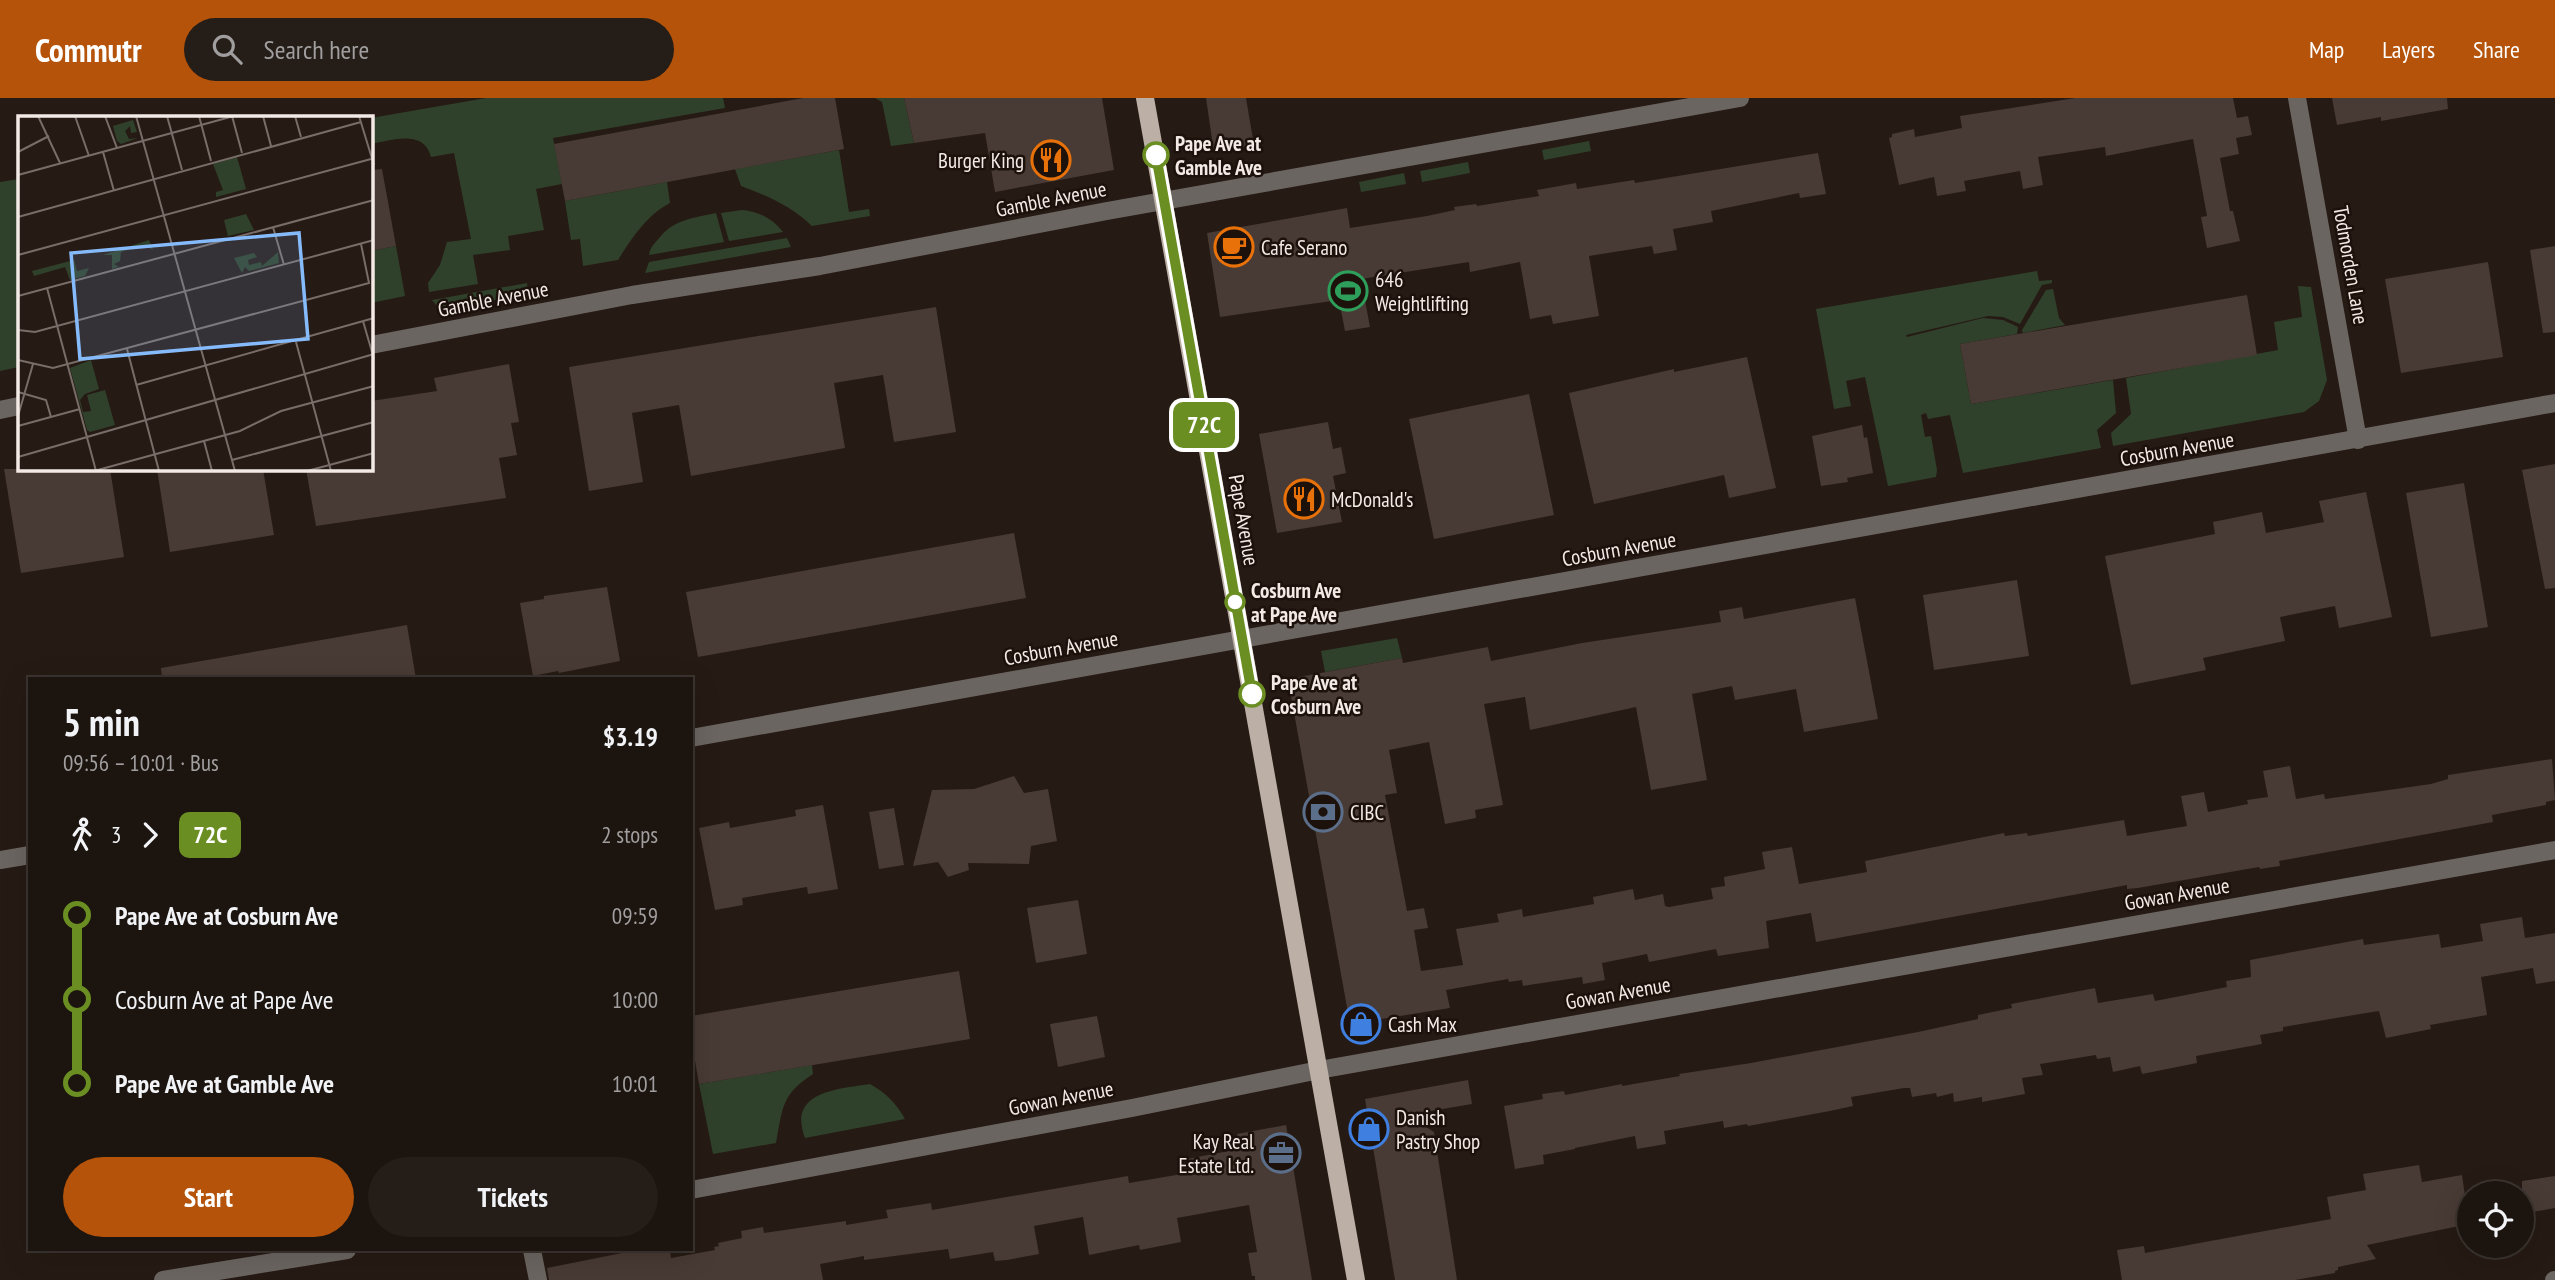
<!DOCTYPE html>
<html lang="en">
<head>
<meta charset="utf-8">
<style>
	:root { --surface:#1c140f; --page:#251d18; --text:#f1f3f6; --muted:#a09e9e; --line:#3a332f; --accent:#b45309 }
	body { margin:0; font-family:"PT Sans Narrow",sans-serif; background:var(--page); color:var(--text); height:100vh; display:flex; flex-direction:column; font-size:26px; white-space:nowrap }
	* { box-sizing:border-box; margin:0 }
	p { font-size:23px; color:var(--muted) }
	.icon { flex:none; width:38px; height:38px; fill:none; stroke:currentColor; stroke-width:2; stroke-linecap:round; stroke-linejoin:round }
	.map { position:relative; flex:1; overflow:hidden }
	.panel { position:absolute; left:28px; top:579px; width:665px; height:574px; display:flex; flex-direction:column; background:var(--surface); border-radius:0px; box-shadow:0 7px 28px #0002,0 0 0 2px var(--line) }
	.panel>* { flex:none }
	.badge { padding:0 14px; border-radius:10px; font-size:24px; line-height:46px }
	.buttons { position:absolute; left:2457px; top:1083px; display:grid; gap:14px }
	.buttons a { display:grid; place-items:center; width:77px; height:77px; border-radius:50%; background:var(--surface); box-shadow:0 7px 28px #0002,0 0 0 2px var(--line); font-size:35px }
	.map>.badge { position:absolute; translate:-50% -50%; box-shadow:0 0 0 4px #fff }
	.legs { display:flex; align-items:center; gap:10px; height:77px; padding:0 35px; font-size:23px }
	.legs p { margin-inline-start:auto }
	.summary { display:flex; align-items:center; justify-content:space-between; height:119px; padding:0 35px }
	h1 { font-size:38px; font-weight:800; line-height:52px }
	.action { display:flex; gap:14px; margin-top:auto; padding:14px 35px }
	.action a { flex:1; height:80px; border-radius:42px; background:var(--accent); color:#fff; font-size:28px; font-weight:800; line-height:80px; text-align:center }
	.action a+a { background:var(--page); color:var(--text) }
	ul { padding:0 35px; list-style:none }
	li { display:flex; align-items:center; gap:24px; height:84px; font-size:26px }
	li i { display:grid; place-items:center; width:10px; height:100%; margin:0 9px; background:currentColor }
	li i::after { content:''; width:18px; height:18px; margin:-9px; border:5px solid; border-radius:50%; background:var(--surface) }
	li p { margin-inline-start:auto }
	li:first-child i { background:linear-gradient(#0000 50%,currentColor 0) }
	li:last-child i { background:linear-gradient(currentColor 50%,#0000 0) }
	header { display:flex; align-items:center; gap:42px; box-sizing:border-box; height:98px; padding:0 35px; background:var(--accent); color:#fff }
	header strong { font-size:33px }
	nav { display:flex; gap:38px; margin-inline-start:auto; font-size:24px }
	.search { width:490px; height:63px; background:var(--page); display:flex; align-items:center; gap:18px; box-sizing:border-box; padding:0 24px; border-radius:38px; color:var(--muted); font-size:26px }
	.map>svg:first-child { display:block }
	.green { fill:#30412b }
	.building { fill:#483a34 }
	.lines { fill:none; stroke-linecap:round; stroke-linejoin:round }
	.minor { stroke:#6b6561; stroke-width:18 }
	.major { stroke:#bbafa6; stroke-width:18 }
	.line-1-casing { stroke:#fff; stroke-width:16 }
	.line-1 { stroke:#6b8e23; stroke-width:10 }
	.stop-1-dot { fill:#fff; stroke:#6b8e23; stroke-width:3.5 }
	.labels { text-anchor:middle; dominant-baseline:central; stroke-width:5; stroke-linejoin:round; paint-order:stroke }
	.stop-label { font-size:21px; font-weight:bold; fill:#f3eae6; stroke:#1c110b; text-anchor:start }
	.poi-label { font-size:21px; fill:#f3eae6; stroke:#1c110b; text-anchor:start }
	.street-label { font-size:21px; fill:#f3eae6; stroke:#1c110b }
	.inset-road { fill:none; stroke:#786d68; stroke-width:2 }
	.view { fill:#86bbfb; fill-opacity:0.15; stroke:#86bbfb; stroke-width:3.5 }
	.inset-edge { fill:none; stroke:#f3eae6; stroke-width:3.5 }
</style>
</head>
<body>
<header>
<strong>Commutr</strong>
<div class="search"><svg class="icon" aria-label="search" viewBox="0 0 24 24"><circle cx="10" cy="10" r="6"/><path d="M15 15l6 6"/></svg>Search here</div>
<nav><a>Map</a><a>Layers</a><a>Share</a></nav>
</header>
<div class="map">
<svg width="2555" height="1182" viewBox="0 0 2555 1182">
	<rect width="100%" height="100%" fill="#261a14"/>
	<path class="green" d="M486,0h237l2,10 -172,30 9,46 -26,5 8,41 -36,6 2,14 -37,5 5,29 -49,8 -1,-9 12,-18 7,-23 24,-3 -17,-86 -23,4c-7,-28 -39,-17 -60,-13v-26z
		M875,0h29l10,45 -23,3 -9,-44z
		M1589,43l2,10 -47,9 -2,-10z
		M839,52l10,62 20,-3 1,7 -58,10c-21,-20 -44,-30 -71,-40l-6,-17z
		M1468,64l2,11 -48,9 -2,-11z
		M1404,75l2,11 -45,8 -2,-10z
		M19,81v188l-19,4v-189z
		M667,84l3,21c-23,12 -38,35 -52,57l-35,6 -3,-27 -9,1 -6,-39z
		M742,112c16,1 31,9 41,22l-54,9 -8,-28z
		M716,115l8,29 -75,13c1,-8 6,-12 11,-18 15,-18 34,-19 56,-24z
		M787,140l4,9 -146,26 4,-11z
		M396,148l9,50 -34,7v-52z
		M2037,173l2,10 13,-1v3l-10,2 -22,39 -17,-7 -15,-1 -82,19 1,2 76,-19 20,2 15,7 -1,7 -57,10 11,60 142,-24 3,33 -19,17 4,18 -138,25 -13,-58 -22,4 -2,-6 -5,2 4,22 6,-1 6,34 -1,7 -48,9 -23,-109 -19,4 5,25 -17,3 -18,-100z
		M527,185l1,11 -88,16 -8,-10z
		M2298,188l13,1 16,93 -8,21 -15,11 -191,34 -2,-13 20,-19 -5,-36 152,-28 -4,-28 28,-5z
		M2053,191l6,29 6,7 -42,8 -1,-3 24,-40z
		M1397,540l5,20 -77,14 -4,-21z
		M812,967l1,9c-32,21 -30,33 -37,69l-63,11 -14,-70z
		M870,986c16,9 26,19 35,35l-100,19c-18,-47 34,-49 65,-54z"/>
	<path class="building" d="M803,0h32l9,51 -279,52 -11,-57z
		M904,0h198l12,72 -119,22 -10,-59 -71,10z
		M1206,0h40l8,47 -40,8z
		M2075,0h158l4,20 11,-2 4,19 -16,3 3,16 -19,4 10,53h3l7,30 -33,7 -6,-31 6,-1 -14,-77 -87,17 -1,-9 -67,10 5,28 -20,4 -3,-18 -56,10 2,10 -29,5 -3,-19 -35,8 -10,-47 3,-1v-3l22,-5 1,8 47,-9 -2,-12z
		M2332,0h115l1,11 -67,12v-4l-44,8z
		M1818,55l8,41 -26,4 -1,-5 -88,18 2,11 -40,7 4,21 -23,4 -2,-8 -63,10 10,60 -46,8 -2,-9 -21,4 -10,-57 -50,10 -1,-10 -108,17 9,48 -25,4 -6,-31 -119,17 -13,-84 140,-25 3,20 77,-12 28,-6 -1,-3 22,-3 1,2 62,-10 -2,-6 39,-7 1,6 57,-9 1,3z
		M382,71l14,77 -25,5v-81z
		M2555,148v86l-12,1 -13,-83z
		M2488,164l15,95 -102,16 -16,-94z
		M2247,197l10,60 -286,49 -11,-60z
		M936,209l20,125 -62,10 -11,-67 -49,8 11,65 -154,28 -12,-71 -47,8 11,69 -54,9 -20,-124z
		M1747,259l29,131 -47,10 -5,-23 -130,29 -25,-111 105,-24v3z
		M509,266l10,58 -8,1 6,32 -18,3 7,40 -190,28 -10,-57h65v-68l66,-10 -3,-13z
		M1529,296l25,121 -120,24 -25,-120z
		M1328,324l5,27 8,-2 5,26 -13,3 9,46 -65,11 -18,-99z
		M1862,327l2,13 3,-1 6,36 -26,5 1,4 -27,4 -9,-50z
		M2555,366v124l-10,1 -23,-119z
		M4,371h106l14,88 -103,16z
		M157,371h106l11,66 -104,17z
		M2464,385l24,144 -57,10 -25,-144z
		M2366,394l26,125 -53,11 -4,-22 -55,11 5,24 -82,17 3,12 -75,15 -26,-129 110,-22 -2,-12 49,-10 4,21 58,-11 -5,-21z
		M1014,435l12,65 -328,59 -12,-65z
		M2017,482l12,76 -95,14 -11,-75z
		M607,489l13,74 -61,12 -1,-2 -25,5 -13,-73 24,-4v-3z
		M1855,500l23,121 -74,13 -8,-43 -61,11 -3,-14 -40,8 15,86 -56,10 -15,-83 -106,23 -5,-33 -41,7 19,101 -28,5 1,8 -31,6 -16,-82 -40,8 8,43 -12,2 22,116 17,-3 4,20 -14,2 7,41 42,-6 -7,-36 43,-7 -2,-8 25,-5 1,8 71,-13 -1,-7 40,-8 2,11 28,-6 2,12 4,1 44,-8 -2,-11 14,-2 -1,-9 41,-8 -3,-17 30,-5 7,37 68,-12 -2,-11 139,-28 1,3 22,-3 1,3 96,-16 3,16 60,-10 -6,-30 23,-4 4,20 40,-8 -1,-4 21,-3 -5,-26 27,-5 6,33 28,-5 1,5 106,-15 17,-5v-4l104,-16 3,41 -9,2v3l-54,10 1,7 -214,39 1,5 -20,3 -1,-2 -121,21 -11,1v-4l-311,57 -5,-29 -45,8 3,27 -51,8 -2,-7 -67,13 -2,-8 -45,9 3,17 -22,4 -1,-7 -59,9 -1,-6 -13,2 -1,-3 -62,11 4,18 -100,16 -62,-345 114,-21 1,5 85,-16 3,14 91,-18 139,-21 -2,-11 23,-4 2,12z
		M407,527l9,54h-254l-1,-11z
		M1014,678l10,17 24,-4 9,52 -26,5 -2,18 -61,-1 1,7 -21,7 -10,-15 -25,4 19,-76 42,-1z
		M823,707l15,84 -30,5 -1,-7 -65,11 1,7 -28,5 -16,-82 30,-6 1,6 66,-12 -1,-6z
		M894,710l10,57 -25,4 -10,-57z
		M1078,802l9,54 -51,9 -9,-55z
		M2522,819l3,21 30,-5v48l-19,3 -3,-16 -52,9 6,38 -57,10 1,4 -45,9 -7,-27 -19,3 -77,13v4l-23,4 2,9 -66,12 1,7 -55,11 -2,-8 -27,6 -3,-15 -13,2 -1,-4 -56,9 3,11 -21,3 3,16 -43,8v-5l-28,5 -1,-9 -16,4 -1,-4 -24,4 -2,-9h-6l-53,9 2,9 -23,5 -82,15 -1,-2 -23,4 -1,-7 -59,10 2,13 -29,5 -2,-13 -60,12v1l-32,6 1,9 -29,5 -11,-63 39,-7 -1,-5 22,-3 1,4 57,-11v2l58,-10 -1,-2 72,-11 167,-31 60,-13v-4l34,-7 -1,-4 84,-16 3,15 55,-9 2,7 72,-14 -1,-6 25,-4 -1,-17 113,-21 1,6 75,-11 2,14 42,-7 -3,-17z
		M959,873l11,68 -271,45 -8,-47v-21z
		M1097,918l8,41 -47,10 -8,-43z
		M1468,982l4,24 -65,11 27,17 23,148h-62l-30,-181z
		M1286,1027l26,155h-57v-4h-3l-4,-23 9,-1 -8,-47 -72,13 4,24 -41,8 -1,-5 -50,10 -6,-38 -49,9 5,28 -32,6 -12,1 -2,-9 -43,7 -2,-10 -84,11v-4l-44,8 3,16h-274l-2,-12 90,-18h33l1,8 44,-8 -1,-3 5,-1 -1,-3 24,-5 -1,-7 22,-4 1,6 82,-12v4l42,-7 -2,-8 45,-7 1,7 196,-34 1,7 53,-9v-14l57,-11 -2,-15z
		M2419,1067l3,17 40,-7 7,49 -102,21 9,14 -38,8v3l-3,1v2l-40,7h-173l-5,-30 27,-4 1,7 186,-34 -4,-22 39,-7 -3,-16z
		M2555,1078v32l-33,6v-33z"/>
	<g class="lines">
		<path class="minor" d="M2297,0l61,342
			M371,247l261,-50 188,-29 287,-55 633,-113
			M0,312l19,-4
			M691,640l1864,-335
			M0,762l30,-5
			M691,1092l441,-82 187,-38 1236,-220
			M532,1152l6,30
			M163,1182l184,-30
			M2554,1182h1"/>
		<path class="major" d="M1145,0l211,1182"/>
	</g>
	<g class="lines">
		<g class="line-1-casing">
			<path id="line-1" d="M1156,57l96,539"/>
		</g>
		<use href="#line-1" class="line-1"/>
	</g>
	<defs>
		<g id="restaurant-ring" transform="scale(2.0125)"><circle r="9.5" fill="#1c110b" stroke="#e8710a" stroke-width="1.5"/><path d="M-5-6h1v4h1v-4h1v4h1v-4h1v5L-1.5 .5V6h-2V.5L-5-1ZM5-6V6H3V1.5H1.5Q1.5-4 5-6Z" fill="#e8710a"/></g>
		<g id="cafe-ring" transform="scale(2.0125)"><circle r="9.5" fill="#1c110b" stroke="#e8710a" stroke-width="1.5"/><path d="M-5.5-4.5H6V0H3Q3 3.5 0 3.5H-2.5Q-5.5 3.5-5.5 0ZM3-3.2v2h1.7v-2ZM-6 4.5H4V6H-6Z" fill="#e8710a"/></g>
		<g id="stadium-ring" transform="scale(2.0125)"><circle r="9.5" fill="#1c110b" stroke="#2e9e5b" stroke-width="1.5"/><path d="M0-5a6.5 5 0 1 0 0 10a6.5 5 0 1 0 0-10ZM-3.5-1.8h7v3.6h-7Z" fill="#2e9e5b"/></g>
		<g id="bank-ring" transform="scale(2.0125)"><circle r="9.5" fill="#1c110b" stroke="#5c6f8a" stroke-width="1.5"/><path d="M-6-4H6V4H-6ZM0-2.3a2.3 2.3 0 1 0 0 4.6a2.3 2.3 0 1 0 0-4.6Z" fill="#5c6f8a"/></g>
		<g id="shop-ring" transform="scale(2.0125)"><circle r="9.5" fill="#1c110b" stroke="#3f7fe0" stroke-width="1.5"/><path d="M-5-2.5h2.3a2.7 3.5 0 0 1 5.4 0H5L5.5 6h-11ZM-1.5-2.5h3a1.5 2.3 0 0 0-3 0Z" fill="#3f7fe0"/></g>
		<g id="office-ring" transform="scale(2.0125)"><circle r="9.5" fill="#1c110b" stroke="#5c6f8a" stroke-width="1.5"/><path d="M-6-3h4V-5.5h4V-3h4V5H-6ZM-1-4.5V-3h2v-1.5ZM-6 0V1H6V0Z" fill="#5c6f8a"/></g>
	</defs>
	<g fill-rule="evenodd">
		<use href="#restaurant-ring" x="1051" y="62"/>
		<use href="#cafe-ring" x="1234" y="149"/>
		<use href="#stadium-ring" x="1348" y="193"/>
		<use href="#restaurant-ring" x="1304" y="401"/>
		<use href="#bank-ring" x="1323" y="714"/>
		<use href="#shop-ring" x="1361" y="926"/>
		<use href="#shop-ring" x="1369" y="1031"/>
		<use href="#office-ring" x="1281" y="1055"/>
	</g>
	<g class="stop-1-dot">
		<circle cx="1156" cy="57" r="12"/>
		<circle cx="1235" cy="504" r="9"/>
		<circle cx="1252" cy="596" r="12"/>
	</g>
	<g class="labels">
		<g class="stop-label">
			<text x="1175" y="45">Pape Ave at<tspan x="1175" dy="24">Gamble Ave</tspan></text>
			<text x="1251" y="492">Cosburn Ave<tspan x="1251" dy="24">at Pape Ave</tspan></text>
			<text x="1271" y="584">Pape Ave at<tspan x="1271" dy="24">Cosburn Ave</tspan></text>
		</g>
		<g class="poi-label">
			<text x="1024" y="62" text-anchor="end">Burger King</text>
			<text x="1261" y="149">Cafe Serano</text>
			<text x="1375" y="181">646<tspan x="1375" dy="24">Weightlifting</tspan></text>
			<text x="1331" y="401">McDonald's</text>
			<text x="1350" y="714">CIBC</text>
			<text x="1388" y="926">Cash Max</text>
			<text x="1396" y="1019">Danish<tspan x="1396" dy="24">Pastry Shop</tspan></text>
			<text x="1254" y="1043" text-anchor="end">Kay Real<tspan x="1254" dy="24">Estate Ltd.</tspan></text>
		</g>
		<g class="street-label">
			<text transform="translate(1051 101) rotate(-11)">Gamble Avenue</text>
			<text transform="translate(2351 167) rotate(80)">Todmorden Lane</text>
			<text transform="translate(493 201) rotate(-11)">Gamble Avenue</text>
			<text transform="translate(2177 351) rotate(-10)">Cosburn Avenue</text>
			<text transform="translate(1244 422) rotate(80)">Pape Avenue</text>
			<text transform="translate(1619 451) rotate(-10)">Cosburn Avenue</text>
			<text transform="translate(1061 550) rotate(-10)">Cosburn Avenue</text>
			<text transform="translate(2177 796) rotate(-10)">Gowan Avenue</text>
			<text transform="translate(1618 895) rotate(-10)">Gowan Avenue</text>
			<text transform="translate(1061 1000) rotate(-11)">Gowan Avenue</text>
		</g>
	</g>
	<g transform="translate(18 18)">
		<rect width="355" height="355" fill="#261a14"/>
		<path d="M115,4l4,12 -6,1 -1,-7 -5,5 4,8 9,-1 -17,6 -4,-3 -4,-15zM219,41l9,32 -30,8v-5l7,-2 -10,-26zM228,98l8,16 -26,6 -4,-16zM131,124l4,10 -8,-5 -24,7 -1,9 -6,3 5,3 -7,2v-14h-9zM260,136l1,11 -30,8 -4,-4 -3,6 -8,-15 20,-5 3,4 -9,3 1,5 12,-3 1,4zM56,144l3,11 12,-3 -4,8 -15,4 -5,-13 -31,9 -2,-5zM73,244l8,29 -14,5 -5,6 3,12 8,-1 -4,-16 18,-5 10,35 -25,7 -3,-2 -17,-62z" fill="#30412b"/>
		<path class="inset-road" d="M20,0l22,47M57,0l14,40M87,0l12,32M118,0l99,355M149,0l15,54M181,0l12,45M214,0l10,37M245,0l8,30M277,0l6,21M341,0l15,49M0,36l31,-16M85,36l11,39M0,59l216,-59M0,101l343,-95M255,111l11,38M0,139l353,-96M29,172l49,183M0,180l356,-96M345,205l11,38M0,214l17,2 339,-92M278,226l35,129M109,233l32,122M0,244l35,8 316,-85 -8,-39M118,269l238,-67M0,276l28,8 5,17M0,300l15,-52M0,310l62,-17M186,325l8,30M0,341l356,-103M214,344l142,-38M76,355l146,-40 41,-20 93,-25M289,355l67,-18"/>
		<path class="view" d="M281,117l9,106 -228,20 -9,-106z"/>
		<rect width="355" height="355" class="inset-edge"/>
	</g>
</svg>
<div class="buttons">
<a><svg class="icon" aria-label="locate" viewBox="0 0 24 24"><circle cx="12" cy="12" r="6"/><path d="M12 2v4M12 18v4M2 12h4M18 12h4"/></svg></a>
</div>
<b class="badge" style="left:1204px;top:327px;background:#6b8e23;color:#fff">72C</b>
<section class="panel">
<div class="summary"><div><h1>5 min</h1><p>09:56 – 10:01 · Bus</p></div><b>$3.19</b></div>
<div class="legs"><svg class="icon" aria-label="walk" viewBox="0 0 24 24"><circle cx="13" cy="4" r="2"/><path d="M13 8l-2 6 4 7M11 14l-3 7M7 12l3-4h3l4 4"/></svg>3<svg class="icon" aria-label="forward" viewBox="0 0 24 24"><path d="M9 5l7 7-7 7"/></svg><b class="badge" style="background:#6b8e23;color:#fff">72C</b><p>2 stops</p></div>
<ul>
<li><i style="color:#6b8e23"></i><b>Pape Ave at Cosburn Ave</b><p>09:59</p></li>
<li><i style="color:#6b8e23"></i><span>Cosburn Ave at Pape Ave</span><p>10:00</p></li>
<li><i style="color:#6b8e23"></i><b>Pape Ave at Gamble Ave</b><p>10:01</p></li>
</ul>
<div class="action"><a>Start</a><a>Tickets</a></div>
</section>
</div>
</body>
</html>
